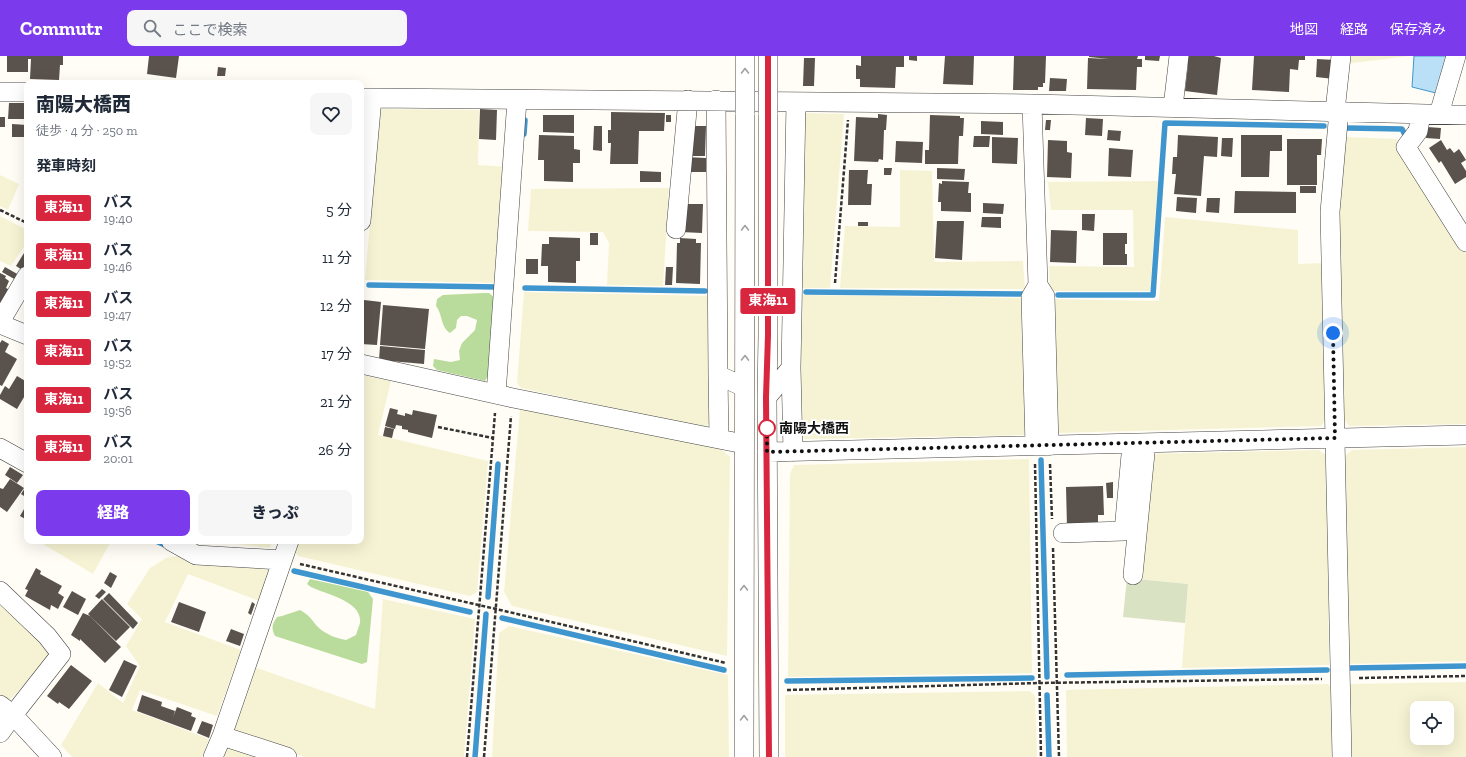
<!DOCTYPE html>
<html lang="ja">
<head>
<meta charset="utf-8">
<style>
	:root { --surface:#fff; --page:#f6f6f7; --text:#1f2937; --muted:#747a83; --accent:#7c3aed }
	body { margin:0; font-family:"Zilla Slab","Noto Sans JP",serif; background:var(--page); color:var(--text); height:100vh; display:flex; flex-direction:column; font-size:15px; white-space:nowrap }
	* { box-sizing:border-box; margin:0 }
	p { font-size:13px; color:var(--muted) }
	.icon { flex:none; width:22px; height:22px; fill:none; stroke:currentColor; stroke-width:2; stroke-linecap:round; stroke-linejoin:round }
	.map { position:relative; flex:1; overflow:hidden }
	.sheet { position:absolute; left:24px; top:24px; width:340px; height:464px; display:flex; flex-direction:column; background:var(--surface); border-radius:8px; box-shadow:0 4px 16px #0002 }
	.sheet>* { flex:none }
	.badge { padding:0 8px; border-radius:3px; font-size:14px; line-height:26px }
	.fabs { position:absolute; left:1410px; top:645px; display:grid; gap:8px }
	.fabs a { display:grid; place-items:center; width:44px; height:44px; border-radius:8px; background:var(--surface); box-shadow:0 4px 16px #0002; font-size:20px }
	.you { position:absolute; width:20px; height:20px; margin:-10px; border:3px solid #fff; border-radius:50%; background:#1a73e8; box-shadow:0 0 0 6px #1a73e833 }
	.map>.badge { position:absolute; translate:-50% -50%; box-shadow:0 0 0 2px #fff }
	h2 { padding:0 12px; font-size:15px; line-height:36px }
	.round { display:grid; place-items:center; flex:none; width:42px; height:42px; border-radius:8px; background:var(--page) }
	.overview { display:flex; align-items:center; justify-content:space-between; height:68px; padding:0 12px }
	h1 { font-size:19px; font-weight:800; line-height:30px }
	.cta { display:flex; gap:8px; margin-top:auto; padding:8px 12px }
	.cta a { flex:1; height:46px; border-radius:8px; background:var(--accent); color:#fff; font-size:16px; font-weight:800; line-height:46px; text-align:center }
	.cta a+a { background:var(--page); color:var(--text) }
	ul { padding:0; list-style:none }
	li { display:flex; align-items:center; gap:12px; height:48px; padding:0 12px }
	li div { flex:1 }
	li b { display:block; font-size:15px }
	li em { font-style:normal }
	li .badge { min-width:44px; font-weight:700; text-align:center }
	header { display:flex; align-items:center; gap:24px; box-sizing:border-box; height:56px; padding:0 20px; background:var(--accent); color:#fff }
	header strong { font-size:19px }
	nav { display:flex; gap:22px; margin-inline-start:auto; font-size:14px }
	.search { width:280px; height:36px; background:var(--page); display:flex; align-items:center; gap:10px; box-sizing:border-box; padding:0 14px; border-radius:8px; color:var(--muted); font-size:15px }
	.map>svg:first-child { display:block }
	.farmland { fill:#f6f3d4; fill-rule:evenodd }
	.forest { fill:#b9dc9c }
	.cemetery { fill:#d9e3c4 }
	.water { fill:#b9e0f7; stroke:#3f96cf }
	.lines { fill:none; stroke-linecap:round; stroke-linejoin:round }
	.stream { stroke:#3f96cf; stroke-width:5.5 }
	.building { fill:#5a524d }
	.minor-casing { stroke:#444; stroke-width:20 }
	.path { stroke:#333; stroke-width:2.5; stroke-dasharray:4 2; stroke-linecap:butt }
	.minor { stroke:#fff; stroke-width:19 }
	.minor-bridge-casing { stroke:#444; stroke-width:20; stroke-linecap:butt }
	.minor-bridge { stroke:#fff; stroke-width:19 }
	.oneway { stroke:#a0a0a0 }
	.line-casing { stroke:#fff; stroke-width:9 }
	.line { stroke:#d7263d; stroke-width:6 }
	.walk { stroke:#111; stroke-width:4; stroke-dasharray:0 7.2 }
	.stop-dot { fill:#fff; stroke:#d7263d; stroke-width:2 }
	.labels { text-anchor:middle; dominant-baseline:central; stroke-width:4; stroke-linejoin:round; paint-order:stroke }
	.stop-label { font-size:14px; font-weight:bold; fill:#111; stroke:#fff; text-anchor:start }
</style>
</head>
<body>
<header>
<strong>Commutr</strong>
<div class="search"><svg class="icon" aria-label="search" viewBox="0 0 24 24"><circle cx="10" cy="10" r="6"/><path d="M15 15l6 6"/></svg>ここで検索</div>
<nav><a>地図</a><a>経路</a><a>保存済み</a></nav>
</header>
<div class="map">
<svg width="1466" height="701" viewBox="0 0 1466 701">
	<rect width="100%" height="100%" fill="#fffdf5"/>
	<path class="farmland" d="M1346,0h63l-64,8z
		M380,53l99,1 -1,55 31,2 -11,116 -133,-3z
		M803,57l41,1 -14,174h-29z
		M1345,81l51,2 70,112v173l-117,2 -5,-6 -6,-184z
		M900,114l32,1 2,91 89,-1 2,28 -185,-1 5,-62 55,1z
		M0,119l19,9 -11,26 -8,-4z
		M1158,125l-8,110h-100l-1,-25 85,1 -1,-57h-82l-3,-28z
		M669,132l-6,98 -56,-1 2,-42 -6,-11 -75,-1 3,-42z
		M0,160l27,14v12l-16,24 -11,-5z
		M1165,161l133,13v34l25,-1 2,158 -4,5 -264,7 -7,-134 109,2z
		M524,236l185,4 4,124 -9,8 -183,-40 -4,-5z
		M801,239l225,3 3,137 -224,4 -6,-6z
		M362,319l29,6 -13,54 110,26 -11,131 -7,4 -172,-40 -4,-5 3,-10h64v-165z
		M520,353l201,40 9,8 -3,199 -215,-50 -8,-14z
		M1466,391v214l-119,3 -2,-208 7,-6z
		M1319,394l8,6 2,209 -147,3 6,-84 -49,-5 12,-125z
		M1029,403l3,214 -244,4 2,-203 4,-9z
		M44,485h67l-18,33 -50,-30z
		M210,485h62l-2,7z
		M184,499l12,6 74,9 -11,31 -71,-27 -23,48 76,28 -24,66 -77,-26 -8,20 77,29 -7,18h-130l-11,-12 37,-62 25,20 17,-37 -14,-20 16,-27 -15,-15 23,-36 16,-10z
		M0,539l46,43 4,18 -40,44 -6,-1 -4,-3z
		M383,543l92,20 -11,138h-159l-68,-21 -5,-7 22,-62 121,42z
		M509,570l219,49 1,82h-237l7,-124z
		M1466,626v75h-116l-1,-73zM1417,652h30v30h-30z
		M1328,628l4,5 1,68h-266l-1,-67z
		M1030,635l5,5 2,61h-252v-62z
		M232,691l33,10h-44l2,-6z"/>
	<path class="forest" d="M484,237h5l6,5 -6,76 -4,7 -48,-11 -4,-4 1,-7 17,3 9,-2 -1,-9 3,-8 13,-13 2,-10 -10,-4h-6l-4,4 -1,8 -6,5c-10,-7 -7,-18 -14,-27l1,-7 6,-4z
		M310,523l58,13 5,7 -6,63 -5,2 -87,-28c-4,-8 -3,-12 2,-19l5,-1 18,-6c11,6 11,10 19,18 8,7 17,10 27,12l10,-5c1,-4 3,-8 4,-12 3,-22 -35,-29 -49,-36l-4,-3z"/>
	<path class="cemetery" d="M1127,522l61,6 -3,39 -62,-6z"/>
	<path class="water" d="M1414,0h34l-12,37 -24,-6z"/>
	<g class="lines">
		<path class="stream" d="M1348,72l54,1 3,6
			M524,78l1,-14
			M369,229l128,2
			M525,232l180,3
			M806,236l216,2
			M1058,239h95l12,-172 159,3
			M1041,404l6,217
			M156,485l11,5
			M294,515l176,41
			M488,541l10,-133
			M502,562l222,52
			M1350,612l116,-2
			M1067,619l260,-5
			M787,625l245,-3
			M1047,639l2,62
			M475,701l11,-143"/>
	</g>
	<path class="building" d="M7,0h21v16h-21z
		M28,0h35v9h-3l-1,15 -29,-1 1,-20h-3z
		M149,0h30l-3,22 -29,-4z
		M861,0h43v11h-8l-1,21 -35,-1v-8h-4v-14l5,1z
		M909,0h8v5l-8,-1z
		M945,0h29l-1,29 -30,-1z
		M1014,0h32l-1,27h-2v4h-5v3h-25z
		M1089,0h49l-1,3h5v8h-5l-1,23 -49,-1 1,-31 21,1 -20,-2z
		M1145,0h15l-1,5 -14,-1z
		M1186,0h28l7,2 -4,37 -32,-4 3,-26h-3z
		M1254,0h51v4h-6l-1,10 -8,-1 -1,23 -37,-2z
		M804,2h11l-1,28h-11z
		M1317,3l18,1 -1,19 -18,-2z
		M218,11l8,1 -1,8h-8z
		M1050,22l17,1 -1,12h-17z
		M9,47h18v16h-19z
		M480,53l17,1 -1,30 -17,-1z
		M611,56l54,1 -1,18h-25l-1,33h-28l1,-21h-3v-13h3z
		M878,58l9,1 -1,15h-2l-1,30 -4,-1 -1,3 -24,-1 2,-44 22,1z
		M543,59h31v18l-31,-1z
		M666,59h5v7h-5z
		M930,59l30,1v2h4l-1,18h-4l-1,28h-33v-14h4z
		M0,61h5v10h-5z
		M1086,62l17,1 -1,17 -17,-1z
		M1046,64h5l-1,10h-5z
		M981,65l22,1v13l-22,-1z
		M12,68l15,1v12h-15z
		M594,70h8v25l-9,-1z
		M688,70h18l-1,30h-17z
		M1427,71l14,1 -1,11 -14,-1z
		M1108,74l13,1 -1,10 -13,-1z
		M539,79l35,1v13l6,1v13h-7v19l-29,-1v-21h-6z
		M1178,79l40,2 -1,20 -13,-1 -3,40 -27,-2 2,-20h-4l1,-17h4z
		M1241,79h41v16h-12l-1,26h-28z
		M974,80h16l-1,11h-16z
		M992,81l26,1 -1,26 -25,-1z
		M1222,82h11l-1,19 -11,-1z
		M1287,83h35l-1,16h-4v30h-30z
		M1048,84l19,1v11l5,1 -1,25 -24,-1z
		M1441,84l6,10 3,-2 4,5 5,-4 7,11 -5,3 5,8v6l-11,7 -14,-23 -2,2 -10,-15z
		M896,85l27,1 -1,21 -27,-1z
		M1109,92l24,2 -2,27 -23,-1z
		M685,101l21,1v14h-21z
		M884,112h8l-1,7h-7z
		M937,112l28,1 -1,11 -27,-1z
		M849,114h19l-1,14h5l-1,21h-23z
		M640,115l21,1v10h-21z
		M942,125l27,1 -1,11h3v19l-30,-1v-9h-3l1,-19 3,1z
		M1300,130h16v7h-16z
		M1235,135l61,1v21h-62z
		M1177,141l20,1 -1,15 -20,-2z
		M1207,142h13l-1,15 -13,-1z
		M983,147l21,1 -1,10 -20,-1z
		M681,148h22l-1,29 -21,-1z
		M1082,158h13l-1,17 -12,-1z
		M982,161h19v11l-20,-1z
		M937,165h27l-2,39 -27,-2z
		M858,166h10v4h-10z
		M1051,174l26,1 -1,32 -26,-1z
		M590,177h8v12h-8z
		M1103,177h24v11h-2v10h2v11h-24z
		M549,181l31,1v23h-4v22l-28,-1v-16h-7l1,-22h7z
		M680,182l16,1v4h5l-1,41 -24,-1 1,-40h3z
		M24,197l3,2v11l-3,5 -8,-5z
		M526,203h12v15h-12z
		M5,211l14,8 -3,5 -14,-8z
		M666,211h7l-1,18h-7z
		M0,217l6,3 -1,2 4,3 -3,7 4,2 -10,17z
		M364,244l17,2 -4,43 -16,-1z
		M383,249l46,4 -4,40 -45,-4z
		M2,284l7,4 -4,8 12,7 -15,27 -2,-1v-42z
		M380,290l45,4 -1,14 -45,-4z
		M17,320l10,6v10l-10,17 -17,-10v-4l5,-9 4,3z
		M390,352l8,2 -1,4 8,2v-3l7,2 1,-5 24,5 -5,23 -24,-6v-2l-6,-1v-3l-6,-1 -1,4 -10,-3z
		M385,371l9,2 -2,9 -9,-2z
		M10,411l13,8 -6,8 -12,-8z
		M10,423l14,9 -17,24 -7,-5v-19l3,1z
		M1113,426v16h-6l-1,-15z
		M27,429v13l-6,-4z
		M1103,430l1,29h-6v11l-31,1 -1,-40z
		M27,448v16l-7,-4z
		M36,512l5,3 -1,3 22,12 -4,7 6,4 -6,12 -7,-4 -1,5 -25,-14 3,-6 -3,-1z
		M110,516l7,4 -6,12 -7,-5z
		M102,533l4,3 -7,7 -4,-3z
		M72,535l14,8 -8,16 -15,-8z
		M109,537l29,30 -5,6 -30,-30z
		M102,543l28,28 -14,14 -28,-27z
		M179,546l27,10 -7,20 -28,-10z
		M252,546l3,2 -4,11 -3,-2z
		M83,557l7,3 31,31 -16,16 -25,-24v2l-9,-6z
		M231,573l13,5 -4,12 -14,-5z
		M124,604l13,6 -15,31 -13,-7z
		M71,609l21,16 -23,28 -10,-7 -1,2 -11,-8z
		M142,639l20,7 -1,4 14,5 -2,6 4,-10 15,6 -1,3 5,2 -5,13 -54,-20z
		M202,665l11,4 -4,13 -12,-5z"/>
	<g class="lines">
		<g class="minor-casing">
			<path id="minor" d="M0,36h27
				M361,42h11l-11,123
				M372,42l660,6 434,11
				M716,44l2,275 26,12
				M1032,48l6,181 -7,12 4,149
				M1173,51l6,-51
				M1335,55l6,-55
				M1339,55l-9,101 12,545
				M768,57v222l-1,62 2,360
				M1421,58l-3,17 -12,16 60,95
				M1439,58l17,-58
				M676,173l12,-129
				M1038,229l7,11 4,150
				M0,266l27,-46
				M0,268l27,11
				M361,308l152,34 231,46
				M791,312l2,84
				M718,319l1,64
				M496,338l21,-294
				M767,341l24,-29 5,-266
				M0,392l27,15
				M767,396l699,-17
				M1063,477l61,-2 8,-87
				M171,485l25,14 86,5
				M1133,519l13,-132
				M0,535l47,45 14,18 -48,61 -13,-10
				M0,677l13,-18 39,42
				M222,680l65,21
				M213,701l9,-21 67,-195
				M744,701l1,-644"/>
		</g>
		<path class="path" d="M0,154l27,13
			M835,227l13,-163
			M438,371l55,11
			M1035,408l6,293
			M1050,408l2,55
			M1053,492l6,209
			M300,508l196,45 230,54
			M1359,622l107,-2
			M787,634l252,-7 283,-4
			M467,701l28,-344
			M484,701l27,-341"/>
		<use href="#minor" class="minor"/>
		<g class="minor-bridge-casing">
			<path id="minor-bridge" d="M745,0v57
				M768,0v57"/>
		</g>
		<use href="#minor-bridge" class="minor-bridge"/>
	</g>
	<defs><path id="oneway-chevron" d="M-2-3.5L2.5 0L-2 3.5" fill="none" stroke-width="1.6" stroke-linecap="round" stroke-linejoin="round"/></defs>
	<g class="oneway">
		<use href="#oneway-chevron" transform="translate(745 15) rotate(-90)"/>
		<use href="#oneway-chevron" transform="translate(745 172) rotate(-90)"/>
		<use href="#oneway-chevron" transform="translate(745 302) rotate(-89)"/>
		<use href="#oneway-chevron" transform="translate(744 532) rotate(-90)"/>
		<use href="#oneway-chevron" transform="translate(744 662) rotate(-90)"/>
	</g>
	<g class="lines">
		<g class="line-casing">
			<path id="line" d="M768,0v279l-2,62 3,360"/>
		</g>
		<use href="#line" class="line"/>
		<path class="walk" d="M767,372v-3v27l568,-14 -2,-105"/>
	</g>
	<circle class="stop-dot" cx="767" cy="372" r="8"/>
	<g class="labels">
		<g class="stop-label">
			<text x="779" y="372">南陽大橋西</text>
		</g>
	</g>
</svg>
<div class="fabs">
<a><svg class="icon" aria-label="locate" viewBox="0 0 24 24"><circle cx="12" cy="12" r="6"/><path d="M12 2v4M12 18v4M2 12h4M18 12h4"/></svg></a>
</div>
<div class="you" style="left:1333px;top:277px"></div>
<b class="badge" style="left:768px;top:245px;background:#d7263d;color:#fff">東海11</b>
<section class="sheet">
<div class="overview"><div><h1>南陽大橋西</h1><p>徒歩 · 4 分 · 250 m</p></div><a class="round"><svg class="icon" aria-label="heart" viewBox="0 0 24 24"><path d="M12 20l-8-8c-3-5 5-10 8-4 3-6 11-1 8 4z"/></svg></a></div>
<h2>発車時刻</h2>
<ul>
<li><span class="badge" style="background:#d7263d;color:#fff">東海11</span><div><b>バス</b><p>19:40</p></div><em>5 分</em></li>
<li><span class="badge" style="background:#d7263d;color:#fff">東海11</span><div><b>バス</b><p>19:46</p></div><em>11 分</em></li>
<li><span class="badge" style="background:#d7263d;color:#fff">東海11</span><div><b>バス</b><p>19:47</p></div><em>12 分</em></li>
<li><span class="badge" style="background:#d7263d;color:#fff">東海11</span><div><b>バス</b><p>19:52</p></div><em>17 分</em></li>
<li><span class="badge" style="background:#d7263d;color:#fff">東海11</span><div><b>バス</b><p>19:56</p></div><em>21 分</em></li>
<li><span class="badge" style="background:#d7263d;color:#fff">東海11</span><div><b>バス</b><p>20:01</p></div><em>26 分</em></li>
</ul>
<div class="cta"><a>経路</a><a>きっぷ</a></div>
</section>
</div>
</body>
</html>
